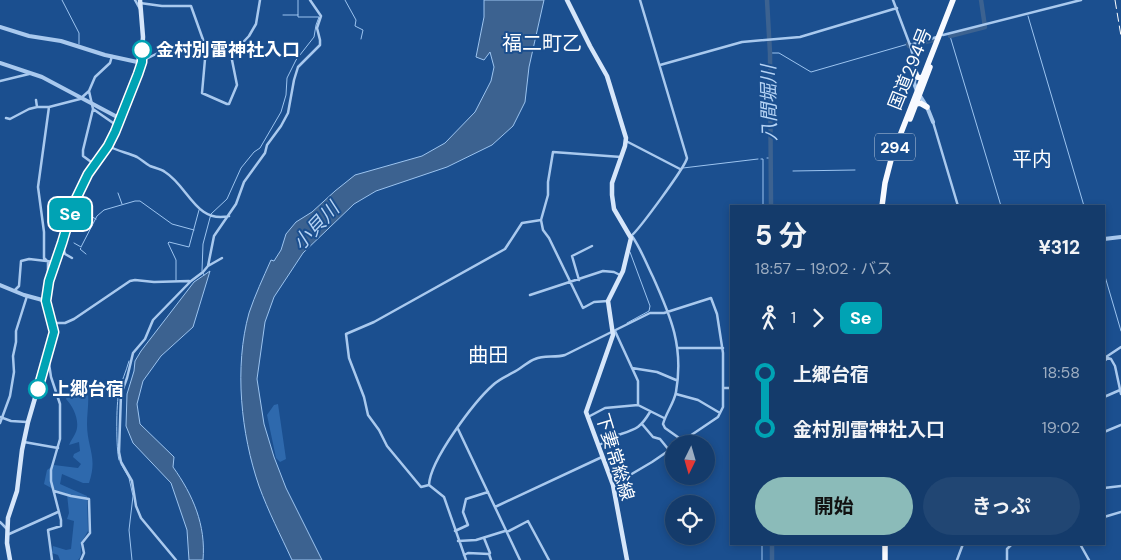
<!DOCTYPE html>
<html lang="ja">
<head>
<meta charset="utf-8">
<style>
	:root { --surface:#143b6b; --page:#214673; --text:#f1f3f6; --muted:#9dadc1; --line:#33557e; --accent:#8bbbb9 }
	body { margin:0; font-family:"DM Sans","Noto Sans JP",sans-serif; background:var(--page); color:var(--text); height:100vh; display:flex; flex-direction:column; font-size:19px; white-space:nowrap }
	* { box-sizing:border-box; margin:0 }
	p { font-size:16px; color:var(--muted) }
	.icon { flex:none; width:28px; height:28px; fill:none; stroke:currentColor; stroke-width:2; stroke-linecap:round; stroke-linejoin:round }
	.map { position:relative; flex:1; overflow:hidden }
	.panel { position:absolute; left:730px; top:205px; width:375px; height:340px; display:flex; flex-direction:column; background:var(--surface); border-radius:0px; box-shadow:0 2px 8px #0003,0 0 0 1px var(--line) }
	.panel>* { flex:none }
	.badge { padding:0 10px; border-radius:8px; font-size:18px; line-height:32px }
	.needle { width:32px; rotate:185deg }
	.buttons { position:absolute; left:665px; top:435px; display:grid; gap:10px }
	.buttons a { display:grid; place-items:center; width:50px; height:50px; border-radius:50%; background:var(--surface); box-shadow:0 2px 8px #0003,0 0 0 1px var(--line); font-size:25px }
	.map>.badge { position:absolute; translate:-50% -50%; box-shadow:0 0 0 2px #fff }
	.legs { display:flex; align-items:center; gap:8px; height:55px; padding:0 25px; font-size:16px }
	.legs p { margin-inline-start:auto }
	.summary { display:flex; align-items:center; justify-content:space-between; height:85px; padding:0 25px }
	h1 { font-size:28px; font-weight:700; line-height:38px }
	.button { display:flex; gap:10px; margin-top:auto; padding:10px 25px }
	.button a { flex:1; height:58px; border-radius:30px; background:var(--accent); color:#111; font-size:20px; font-weight:700; line-height:58px; text-align:center }
	.button a+a { background:var(--page); color:var(--text) }
	ul { padding:0 25px; list-style:none }
	li { display:flex; align-items:center; gap:18px; height:55px; font-size:19px }
	li i { display:grid; place-items:center; width:8px; height:100%; margin:0 6px; background:currentColor }
	li i::after { content:''; width:12px; height:12px; margin:-6px; border:4px solid; border-radius:50%; background:var(--surface) }
	li p { margin-inline-start:auto }
	li:first-child i { background:linear-gradient(#0000 50%,currentColor 0) }
	li:last-child i { background:linear-gradient(currentColor 50%,#0000 0) }
	.map>svg:first-child { display:block }
	.green { fill:#2e69ad }
	.water { fill:#3c6290; stroke:#9cc4f0 }
	.lines { fill:none; stroke-linecap:round; stroke-linejoin:round }
	.stream { stroke:#9cc4f0; stroke-width:1 }
	.river { stroke:#3c6290; stroke-width:4.5 }
	.minor { stroke:#a9c9ee; stroke-width:2.5 }
	.tertiary { stroke:#a9c9ee; stroke-width:4 }
	.secondary { stroke:#d6e6fa; stroke-width:4.5 }
	.trunk { stroke:#f8faff; stroke-width:5.5 }
	.rail { stroke:#fff; stroke-width:1; stroke-dasharray:9 4; stroke-linecap:butt }
	.line-1-casing { stroke:#fff; stroke-width:11 }
	.line-1 { stroke:#00a3b4; stroke-width:8 }
	.stop-1-dot { fill:#fff; stroke:#00a3b4; stroke-width:2.5 }
	.labels { text-anchor:middle; dominant-baseline:central; stroke-width:4; stroke-linejoin:round; paint-order:stroke }
	.shield { fill:#1b4f8f; stroke:#bbcadd; stroke-width:1 }
	.shield-label { font-size:16px; font-weight:bold; fill:#fff }
	.stop-label { font-size:18px; font-weight:bold; fill:#fff; stroke:#1b4f8f; text-anchor:start }
	.street-label { font-size:18px; fill:#fff; stroke:#1b4f8f }
	.water-label { font-size:19px; font-style:italic; fill:#b5d3f5; stroke:#1b4f8f }
	.quarter-label { font-size:20px; fill:#fff; stroke:#1b4f8f }
</style>
</head>
<body>
<div class="map">
<svg width="1121" height="560" viewBox="0 0 1121 560">
	<rect width="100%" height="100%" fill="#1b4f8f"/>
	<path class="green" d="M72,386h4l12,6c1,11 -1,22 -1,32 0,24 11,33 2,59h-6l-21,-9 -2,10 27,12 1,35 -7,12c-1,6 2,12 -3,17h-18l-2,-5 -6,-2 1,-7 13,4 5,-1 3,-28 -7,-2 2,-6 -2,-19 -12,-4 -11,-6 3,-14 7,-5 24,3 3,-4 -8,-7 1,-3 6,-3 -1,-9 -10,3c2,-5 4,-7 6,-11 6,-11 -1,-27 -9,-35z
		M278,404l8,55 -6,3 -4,-4 -9,-43 7,-10z"/>
	<path class="water" d="M484,0h60l-15,67 -4,35 -12,24 -21,19 -45,22 -71,24 -22,13 -51,49 -29,44 -9,25 -8,57 7,45 10,33 12,31 36,72h-30c-11,-24 -24,-49 -33,-74 -18,-52 -25,-119 -10,-173 6,-18 14,-35 22,-53l3,1 7,-11 5,-16 10,-12 16,-10 23,-21 20,-16 67,-19 23,-13 30,-31 16,-31 3,-14 -4,-15 -6,8 -8,-3 8,-40z
		M210,271l-17,56 -32,29 -18,25 -6,23 3,20 34,33 -1,10c20,28 33,58 30,93h-14l-2,-30 -16,-47 -38,-40 -7,-17 1,-32 7,-23 1,-10 6,-10 53,-69z"/>
	<g class="lines">
		<path class="stream" d="M62,0l17,33v11
			M345,0l11,20 -1,6 8,4 -2,9
			M283,15h15v-15
			M1028,16l56,190
			M950,36l51,170
			M770,53h9l32,19 97,-28
			M767,158h4
			M761,159h2v47
			M683,168l75,-9
			M793,171l62,-1
			M118,193l4,11
			M79,210l17,9
			M74,243l7,4 16,-31 7,-6 31,-9h5l32,23 22,6
			M81,248l-1,1 6,5
			M1104,273l17,58
			M204,275l-2,-4 1,-27 8,-30 16,-15 14,-31 13,-16 6,-4 21,-36 5,-17 1,-17 9,-18 18,-23 2,-12 3,-8h-21v-2
			M176,280v-20l-8,-17 1,-1 20,5 10,-37
			M627,323l22,-12 1,-5 -20,-54
			M119,460c-3,-10 -3,-57 0,-68 2,-10 7,-20 10,-31
			M121,464l8,14 4,18 -4,34 3,30
			M762,560v-16"/>
		<path class="river" d="M767,0l3,53 1,153
			M950,36l35,-9 -4,-27
			M908,44l1,2
			M914,45l19,-5
			M772,544v16"/>
		<path class="minor" d="M135,0l5,9
			M893,0l17,45 4,15
			M140,3l22,3h29l15,42 -4,45 25,11h2l8,-19 -6,-30 18,-19 7,-12 4,-24
			M943,35l138,-35
			M910,45l27,-8
			M142,61l20,-10 22,-5 50,3
			M660,65l82,-23 58,-5 97,-29
			M0,81l29,-7
			M89,91l4,18 -10,41v6l11,8
			M36,100l1,7
			M93,109l23,16
			M6,118l4,1 19,-10 8,-2h12l31,-8 9,-8 6,-14 15,-14 2,-7
			M933,122l25,84
			M626,141l54,28
			M108,146c10,5 20,7 29,11 5,3 9,7 13,9 5,2 11,3 15,6 23,14 31,52 64,44
			M631,236c7,-5 55,-70 56,-78l-47,-158
			M632,236c9,13 14,27 21,41 18,40 31,70 23,115 -2,11 -10,21 -13,32l2,4 17,12
			M62,244l3,10 7,4
			M208,266l6,-30 22,-32 8,-22 21,-29 2,-8 14,-19 7,-13 6,-33 4,-13 22,-22v-5l-3,-12 4,-12 -11,-16
			M579,280l-7,-24 20,-10
			M48,281v-19l-4,-4v-26l-6,-45 11,-80
			M15,290l4,-4 2,-25 8,-2 26,3
			M530,295l73,-24 11,1 6,3
			M608,301l-14,1 -11,6 -34,-70 -6,-8 -2,-10 7,-25v-13l5,-30 68,5
			M53,323h12l9,-4 56,-38 5,-1 19,2 35,-1
			M615,331l23,50v23
			M678,348h45
			M48,357l3,20 9,27v35l-9,31v11l10,39v6l-13,4 4,30
			M1104,357l7,2 4,7 6,28
			M1106,357l15,-10
			M1104,361l4,-3
			M632,368l25,4 19,8
			M723,388h8
			M676,394l22,6 22,13
			M1104,397l16,-7
			M0,417l11,4 16,1
			M588,417l17,-9 33,-3 26,13
			M0,423l10,-27 4,-24 -1,-16 3,-14v-11l11,-35
			M642,424l11,13 7,2 9,11
			M458,429l62,131
			M1104,432l17,-7
			M24,442l34,6
			M599,445c7,-3 15,-9 22,-11 16,-5 20,-7 29,-22
			M429,485c1,-25 45,-83 64,-100 7,-7 17,-10 26,-16 5,-3 10,-8 16,-10 9,-4 20,-1 30,-4l85,-42h14l47,-15 6,16 6,39v54l-5,10 -40,27
			M429,485l-8,2 -34,-41 -8,-16 -11,-15 -4,-18 -15,-39 -3,-24 28,-12 131,-73 17,-26 19,-3
			M429,485l15,12 22,63
			M613,485l39,-23 22,-15
			M1104,488l17,-2
			M54,491l17,5 18,3 1,34 -8,10 2,10 -3,7
			M495,507l107,-50
			M1104,517l17,-5
			M0,522l7,7
			M455,531l13,-6 -5,-13 3,-13 22,-7
			M507,532l21,-11 21,39
			M7,535l51,-23
			M484,538l6,15 -1,1
			M458,541l18,-1 29,-9
			M1080,544l9,16
			M464,555l4,-2 21,1 2,6
			M176,560l-35,-42 -5,-12 -4,-25 -11,-19 -2,-10 2,-58 6,-16 6,-25 12,-14 8,-19 38,-39 12,-9 5,-6 14,-8
			M957,560l6,-16
			M1007,560v-11l5,-5"/>
		<path class="tertiary" d="M0,27l29,9 32,5 44,14 37,8
			M914,60l2,10 -2,13 3,8 10,16 6,15
			M0,63l42,14 79,42
			M1104,239l17,-2
			M0,285l24,10 22,6"/>
		<path class="secondary" d="M567,0l23,46 17,30 19,62 -1,8 -13,37v12l2,14 17,29 -8,33 -15,30 5,34 -27,77 27,73 14,75
			M10,560l-3,-17 1,-25 9,-27 5,-41 6,-28 26,-89 -8,-32 3,-20 13,-38 12,-40 14,-29 25,-37 28,-70 2,-30 -3,-37"/>
		<path class="trunk" d="M915,71l2,6 5,1
			M916,104l4,-1 7,4
			M910,119l20,-52
			M882,206l3,-23 7,-27 61,-156
			M885,544v16"/>
		<path class="rail" d="M1115,0l6,36"/>
	</g>
	<g class="lines">
		<g class="line-1-casing">
			<path id="line-1" d="M38,389l16,-57 -8,-31 3,-20 13,-38 12,-40 14,-29 20,-28 7,-14 23,-58 4,-12v-12"/>
		</g>
		<use href="#line-1" class="line-1"/>
	</g>
	<g class="stop-1-dot">
		<circle cx="142" cy="50" r="9"/>
		<circle cx="38" cy="389" r="9"/>
	</g>
	<g class="labels">
		<rect class="shield" x="875" y="133.5" width="40" height="27" rx="4"/>
		<g class="shield-label">
			<text x="895" y="147">294</text>
		</g>
		<g class="stop-label">
			<text x="156" y="50">金村別雷神社入口</text>
			<text x="52" y="389">上郷台宿</text>
		</g>
		<g class="street-label">
			<text transform="translate(910 69) rotate(-68)">国道294号</text>
			<text transform="translate(615 457) rotate(73)">下妻常総線</text>
		</g>
		<g class="water-label">
			<text transform="translate(769 103) rotate(-91)">八間堀川</text>
			<text transform="translate(316 226) rotate(-47)">小貝川</text>
		</g>
		<g class="quarter-label">
			<text x="542" y="43">福二町乙</text>
			<text x="1032" y="159">平内</text>
			<text x="488" y="355">曲田</text>
		</g>
	</g>
</svg>
<div class="buttons">
<a><svg class="needle" viewBox="-14 -14 28 28"><path d="M0-13l5 13h-10z" fill="#e53935"/><path d="M0 13l5-13h-10z" fill="#9dadc1"/></svg></a>
<a><svg class="icon" aria-label="locate" viewBox="0 0 24 24"><circle cx="12" cy="12" r="6"/><path d="M12 2v4M12 18v4M2 12h4M18 12h4"/></svg></a>
</div>
<b class="badge" style="left:70px;top:214px;background:#00a3b4;color:#fff">Se</b>
<section class="panel">
<div class="summary"><div><h1>5 分</h1><p>18:57 – 19:02 · バス</p></div><b>¥312</b></div>
<div class="legs"><svg class="icon" aria-label="walk" viewBox="0 0 24 24"><circle cx="13" cy="4" r="2"/><path d="M13 8l-2 6 4 7M11 14l-3 7M7 12l3-4h3l4 4"/></svg>1<svg class="icon" aria-label="forward" viewBox="0 0 24 24"><path d="M9 5l7 7-7 7"/></svg><b class="badge" style="background:#00a3b4;color:#fff">Se</b></div>
<ul>
<li><i style="color:#00a3b4"></i><b>上郷台宿</b><p>18:58</p></li>
<li><i style="color:#00a3b4"></i><b>金村別雷神社入口</b><p>19:02</p></li>
</ul>
<div class="button"><a>開始</a><a>きっぷ</a></div>
</section>
</div>
</body>
</html>
